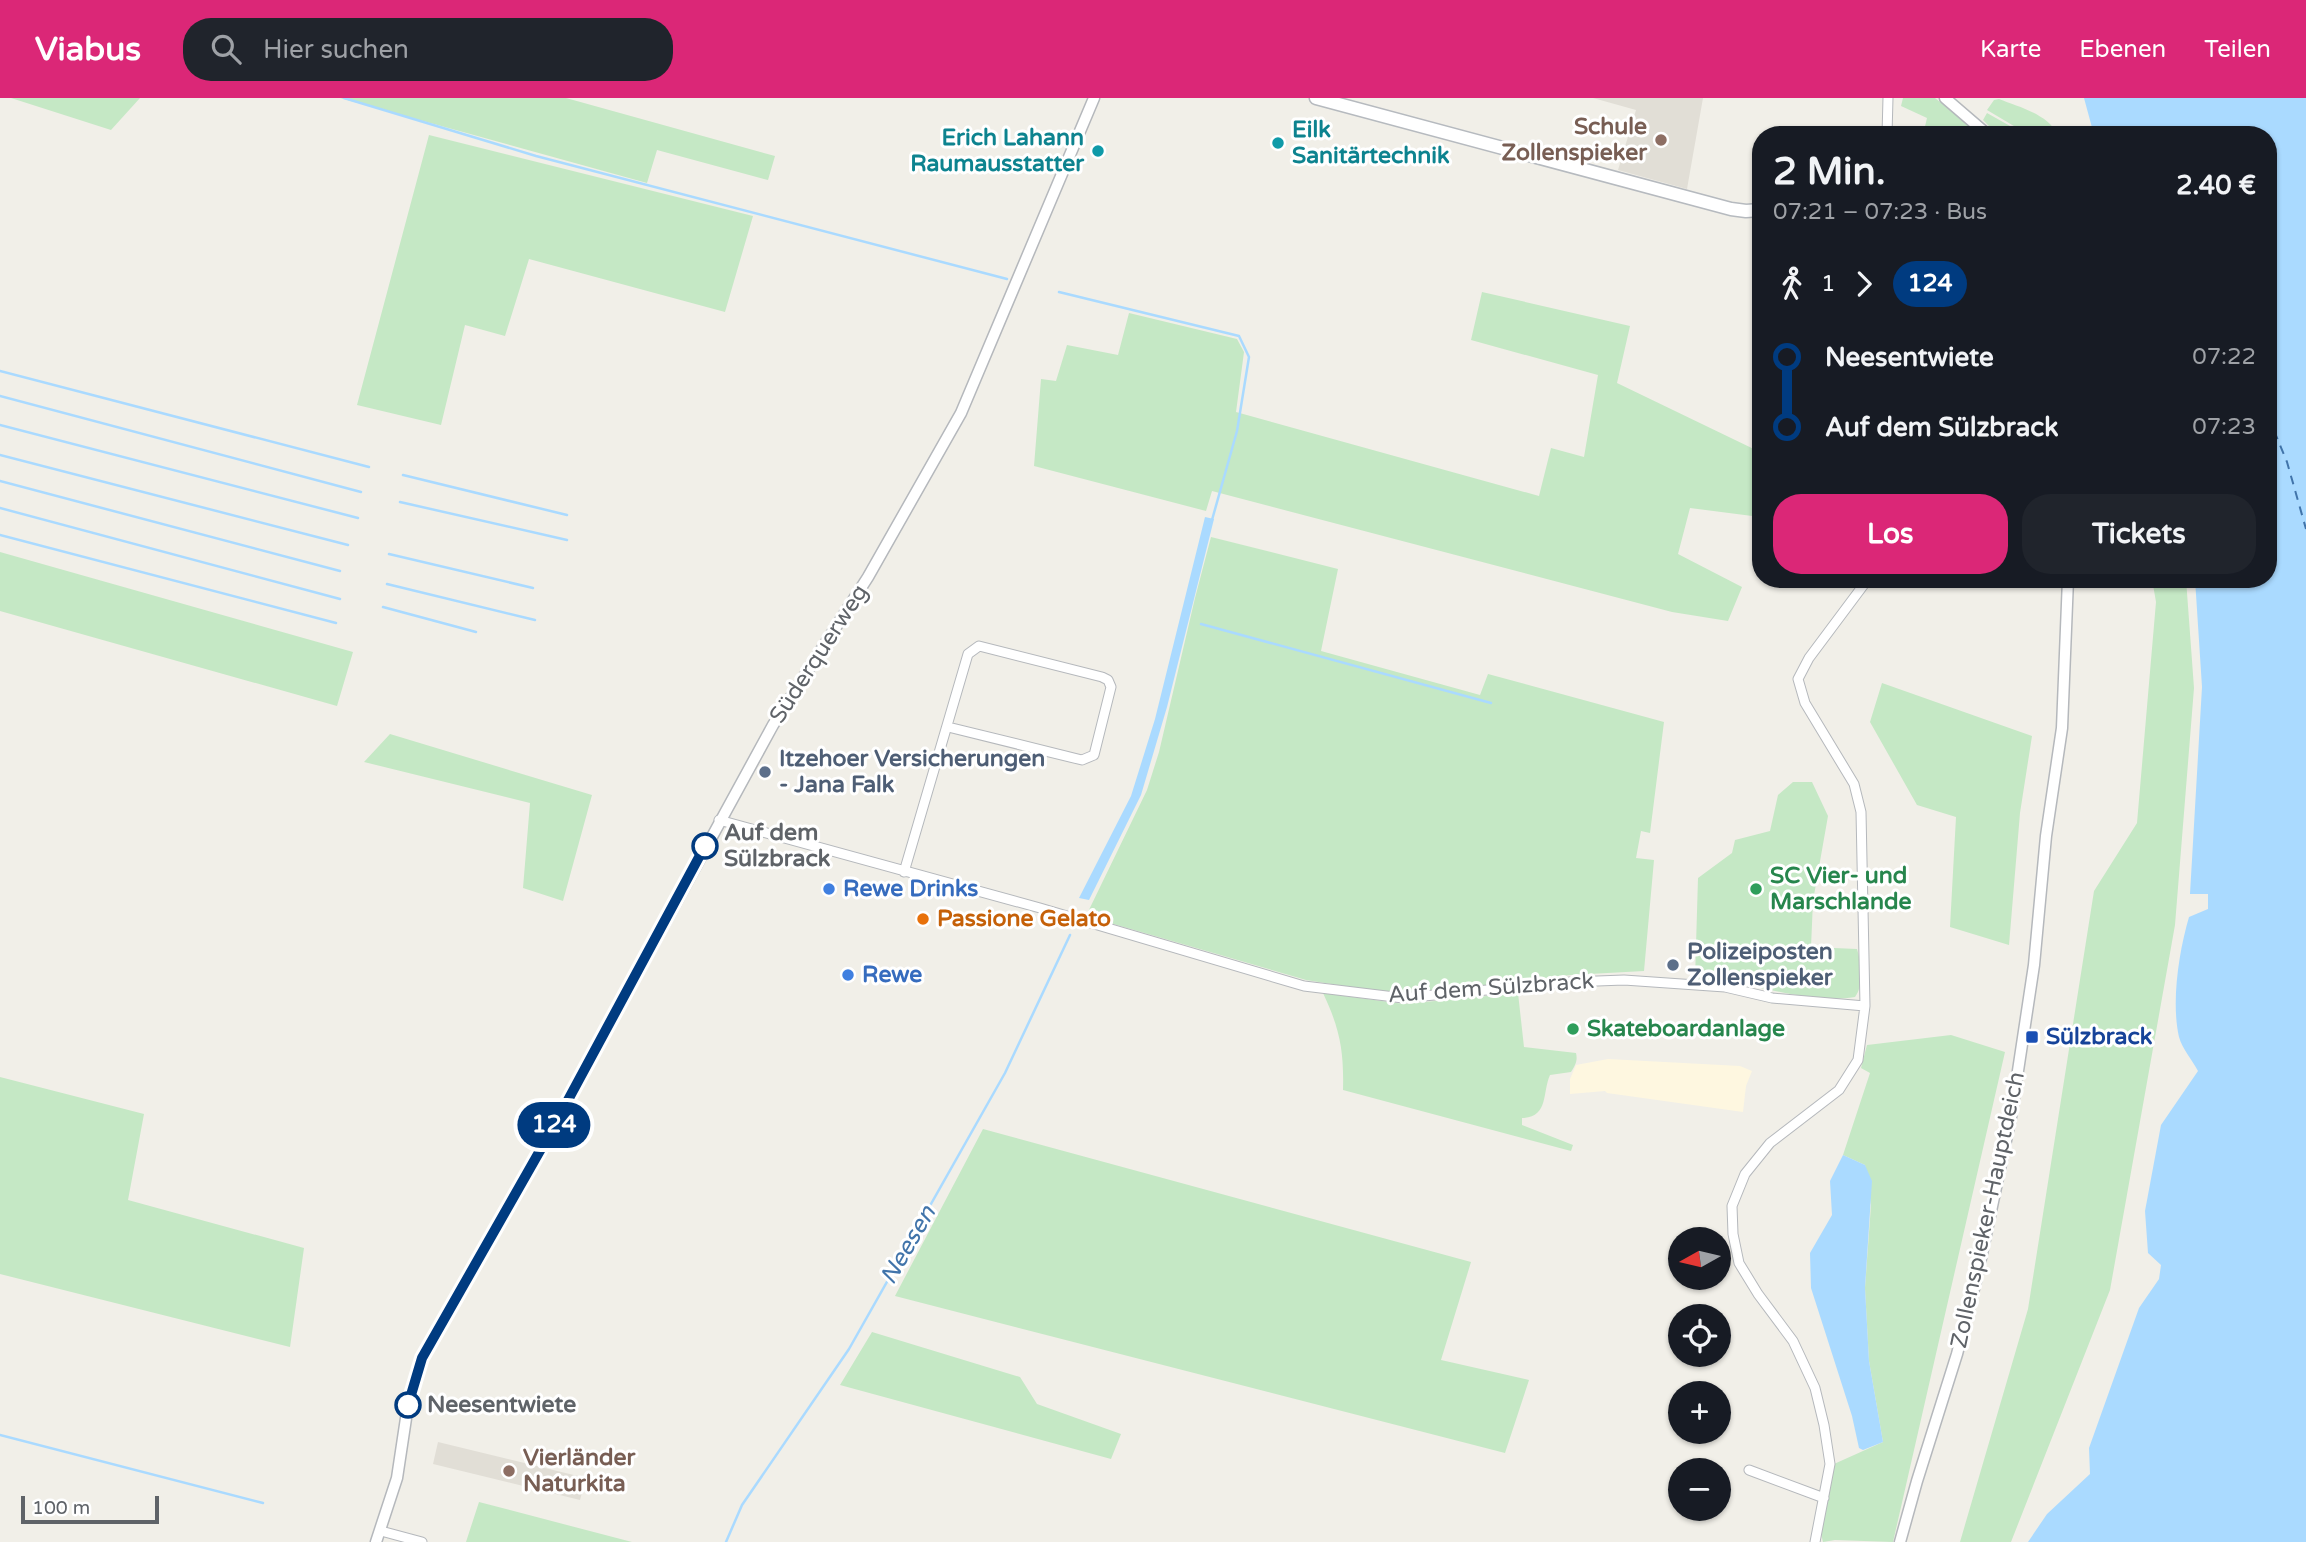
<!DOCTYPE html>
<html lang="de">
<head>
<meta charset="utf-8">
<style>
	:root { --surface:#171b24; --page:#20242c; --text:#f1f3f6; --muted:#9ea1a6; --accent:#db2777 }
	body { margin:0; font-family:"Varela Round",sans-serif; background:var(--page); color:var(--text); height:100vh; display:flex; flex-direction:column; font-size:26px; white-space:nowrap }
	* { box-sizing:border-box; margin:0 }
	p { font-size:23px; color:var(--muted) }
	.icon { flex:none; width:38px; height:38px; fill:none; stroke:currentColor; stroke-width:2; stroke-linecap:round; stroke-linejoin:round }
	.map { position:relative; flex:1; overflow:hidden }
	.sheet { position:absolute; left:1752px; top:28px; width:525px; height:462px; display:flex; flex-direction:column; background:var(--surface); border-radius:28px; box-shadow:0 2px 5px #0004 }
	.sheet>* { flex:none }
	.badge { padding:0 14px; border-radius:23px; font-size:24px; line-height:46px }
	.needle { width:46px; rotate:262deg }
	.tools { position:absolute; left:1668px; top:1129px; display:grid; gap:14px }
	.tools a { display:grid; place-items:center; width:63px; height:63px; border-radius:50%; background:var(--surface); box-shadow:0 2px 5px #0004; font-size:35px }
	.scale { position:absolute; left:21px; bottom:18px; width:138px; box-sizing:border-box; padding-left:7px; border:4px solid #5f6368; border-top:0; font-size:19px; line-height:24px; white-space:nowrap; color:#5f6368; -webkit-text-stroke:5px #fff; paint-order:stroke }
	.map>.badge { position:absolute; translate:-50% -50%; box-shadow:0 0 0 4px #fff }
	.legs { display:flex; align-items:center; gap:10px; height:77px; padding:0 21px; font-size:23px }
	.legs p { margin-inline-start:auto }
	.head { display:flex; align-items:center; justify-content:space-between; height:119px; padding:0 21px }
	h1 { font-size:38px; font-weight:700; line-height:52px }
	.cta { display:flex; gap:14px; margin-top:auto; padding:14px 21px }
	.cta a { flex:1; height:80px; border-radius:28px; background:var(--accent); color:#fff; font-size:28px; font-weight:700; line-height:80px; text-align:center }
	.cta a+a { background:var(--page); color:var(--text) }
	ul { padding:0 21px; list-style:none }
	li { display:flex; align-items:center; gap:24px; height:70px; font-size:26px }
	li i { display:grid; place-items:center; width:10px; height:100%; margin:0 9px; background:currentColor }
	li i::after { content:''; width:18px; height:18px; margin:-9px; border:5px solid; border-radius:50%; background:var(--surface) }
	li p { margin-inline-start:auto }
	li:first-child i { background:linear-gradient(#0000 50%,currentColor 0) }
	li:last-child i { background:linear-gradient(currentColor 50%,#0000 0) }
	header { display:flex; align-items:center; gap:42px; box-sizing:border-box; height:98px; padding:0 35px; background:var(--accent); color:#fff }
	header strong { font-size:33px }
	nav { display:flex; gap:38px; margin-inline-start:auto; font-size:24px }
	.search { width:490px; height:63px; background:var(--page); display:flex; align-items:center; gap:18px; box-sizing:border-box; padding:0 24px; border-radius:28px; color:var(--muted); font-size:26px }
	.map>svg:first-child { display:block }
	.commercial { fill:#fef7e0 }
	.education { fill:#e1ded6 }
	.green { fill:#c5e8c5 }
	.water { fill:#aadaff }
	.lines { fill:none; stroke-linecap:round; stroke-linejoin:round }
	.stream { stroke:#aadaff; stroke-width:2.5 }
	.ferry { stroke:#4174aa; stroke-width:2; stroke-dasharray:9 7; stroke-linecap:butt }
	.minor-casing { stroke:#b5b8bc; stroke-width:11 }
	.tertiary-casing { stroke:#b5b8bc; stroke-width:13 }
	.secondary-casing { stroke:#b6babf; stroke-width:15 }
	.minor { stroke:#fff; stroke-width:9 }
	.tertiary { stroke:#fff; stroke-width:10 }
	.secondary { stroke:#fff; stroke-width:12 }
	.line-1-casing { stroke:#fff; stroke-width:16 }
	.line-1 { stroke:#003b80; stroke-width:10 }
	.education-dot { fill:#8d6e63; stroke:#fff; stroke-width:2.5 }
	.culture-dot { fill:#0f9aa8; stroke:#fff; stroke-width:2.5 }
	.service-dot { fill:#5c6f8a; stroke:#fff; stroke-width:2.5 }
	.stop-1-dot { fill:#fff; stroke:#003b80; stroke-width:3.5 }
	.shop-dot { fill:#3f7fe0; stroke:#fff; stroke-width:2.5 }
	.leisure-dot { fill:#2e9e5b; stroke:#fff; stroke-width:2.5 }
	.food-dot { fill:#e8710a; stroke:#fff; stroke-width:2.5 }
	.transit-dot { fill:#1a4fb4; stroke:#fff; stroke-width:2.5 }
	.labels { text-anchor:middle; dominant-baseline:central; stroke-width:6; stroke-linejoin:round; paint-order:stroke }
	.education-label { font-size:23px; font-weight:bold; fill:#785e54; stroke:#fff; text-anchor:end }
	.culture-label { font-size:23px; font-weight:bold; fill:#0d838f; stroke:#fff; text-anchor:start }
	.street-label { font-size:23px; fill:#5f6368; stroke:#fff }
	.service-label { font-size:23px; font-weight:bold; fill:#4e5e75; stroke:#fff; text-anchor:start }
	.stop-label { font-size:23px; font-weight:bold; fill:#5f6368; stroke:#fff; text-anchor:start }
	.leisure-label { font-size:23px; font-weight:bold; fill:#27864d; stroke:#fff; text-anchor:start }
	.shop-label { font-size:23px; font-weight:bold; fill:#366cbe; stroke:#fff; text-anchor:start }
	.food-label { font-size:23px; font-weight:bold; fill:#c56008; stroke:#fff; text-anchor:start }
	.transit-label { font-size:23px; font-weight:bold; fill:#164399; stroke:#fff; text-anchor:start }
	.water-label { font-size:24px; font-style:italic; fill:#4174aa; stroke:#fff }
</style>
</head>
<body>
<header>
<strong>Viabus</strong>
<div class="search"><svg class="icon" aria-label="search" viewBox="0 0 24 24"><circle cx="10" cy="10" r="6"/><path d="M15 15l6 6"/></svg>Hier suchen</div>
<nav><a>Karte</a><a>Ebenen</a><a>Teilen</a></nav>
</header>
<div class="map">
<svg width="2306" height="1444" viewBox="0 0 2306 1444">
	<rect width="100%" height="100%" fill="#f1efe8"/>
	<path class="commercial" d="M1608,961l132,7 12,5 -6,15 -3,26 -136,-19 -2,-2 -35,3v-15l6,-14z"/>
	<path class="education" d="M1593,0h110l-16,91 -69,-19 18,-60z
		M438,1344l148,36 -6,22 -147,-36z"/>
	<path class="green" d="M11,0h129l-29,32z
		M340,0h226l209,58 -7,24 -111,-30 -10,33z
		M1903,0h32l39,31 -5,6 -8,-3 -2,3h-36l4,-17 -26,-12z
		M1999,1c20,8 49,15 59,36h-29l-42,-25 7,-10z
		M1987,15l39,22h-28l-15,-15z
		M429,37l324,81 -28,96 -196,-53 -24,77 -40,-11 -24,100 -84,-20z
		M1482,194l148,34 -13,57 143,69v65l-70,-9 -12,46 64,33 -14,34 -56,-9 -460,-121 -6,20 -172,-45 7,-87 15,2 11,-36 51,10 11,-42 108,26 7,13 -8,60 303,84 12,-48 33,9 14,-82 -127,-35z
		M1211,439l127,32 -17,82 159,44 8,-21 176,48 -14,111 -9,-2 -5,27 18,2 -10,111 -73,4 -170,20 -95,-15 -220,-64 61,-126 12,-38 36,-154z
		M0,454l353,100 -16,54 -337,-95z
		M2152,481h34l8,109 -19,237 -65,365 -99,252h-51l68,-233 66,-418 43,-68 19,-221z
		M1882,585l150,53 -12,77 -11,132 -59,-18 6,-110 -39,-12 -47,-83z
		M390,636l202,61 -29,106 -40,-13 7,-85 -166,-41z
		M1793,684h19l16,34 -15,85 -2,46 46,2c4,13 7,37 -2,48 -52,8 -108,-18 -160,-18l3,-101 34,-25 3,-13 35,-9 8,-36z
		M1323,895l81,11 114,-11 6,54 52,6c2,8 -1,13 -5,19l-21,3c-8,18 -1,42 -28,43v7l51,20 -2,6 -228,-61c1,-39 -3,-61 -20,-97z
		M1951,937l54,17 -112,490 -58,-2 -12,2 -2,-8 13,-70 49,-22 -14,-81 -4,-73 6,-83 -6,-40 -22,-10 27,-82 -9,-5 6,-23z
		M0,979l144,37 -16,86 176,48 -14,99 -290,-73z
		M983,1031l488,133 -30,98 88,20 -24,73 -610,-157z
		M872,1234l148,45 17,27 84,30 -10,25 -271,-74z
		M479,1404l153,40h-166z"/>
	<path class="water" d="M2084,0h222v1444h-278l19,-28 43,-40 -1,-26 50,-140 20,-29 2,-14 -13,-12 -3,-42 16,-86 37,-54c-6,-11 -16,-23 -19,-34 -8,-35 0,-86 10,-120l19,-8v-15h-18l12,-207 -7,-108h73v-444h-174z
		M1205,419l9,2 -47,188 -26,88 -52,105 -10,-2 52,-102 24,-77z
		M1843,1057l22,10 7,16 -7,107 4,73 14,81 -20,8 -4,-2 -7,-32 -41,-128 -1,-35 22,-38 -2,-34z"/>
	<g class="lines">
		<path class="stream" d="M344,0l192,58 471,123
			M1059,194l180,44 10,21 -12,74 -25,89
			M0,273l369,96
			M0,298l361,96
			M0,327l358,93
			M0,357l348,90
			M403,377l164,40
			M0,383l340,90
			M400,404l167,38
			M0,410l340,91
			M0,437l336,88
			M389,456l144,34
			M387,486l148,36
			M383,509l93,25
			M1201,526l290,79
			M0,1337l263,68
			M726,1444l16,-37 107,-156 156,-276 65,-138"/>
		<path class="ferry" d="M2268,318l19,46 19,67"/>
		<g class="minor-casing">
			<path id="minor" d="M1887,37l1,-37
				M719,722l321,88 264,78 99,12 168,-16 53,-2 101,7 47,11 93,8
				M904,774l64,-218 11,-8 123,31 6,3 3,7 -17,68 -12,5 -134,-33
				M1749,1372l75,28
				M381,1433l41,11
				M1815,1444l15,-78 -6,-39 -9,-37 -22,-47 -35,-47 -19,-31 -6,-29 -1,-28 13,-32 25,-31 69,-53 19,-30 7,-54 -4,-194 -7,-28 -49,-81 -7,-24 11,-21 59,-79"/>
		</g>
		<g class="tertiary-casing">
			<path id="tertiary" d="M1945,0l43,37
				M376,1444l21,-64 11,-73 14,-47 132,-232 219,-401 95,-148 93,-164 133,-315
				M1900,1444l17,-61 40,-127 20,-77 34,-160 23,-152 12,-129 16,-108 6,-149"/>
		</g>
		<g class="secondary-casing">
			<path id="secondary" d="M1316,0l415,111 15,2 14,-1"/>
		</g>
		<use href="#minor" class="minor"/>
		<use href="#tertiary" class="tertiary"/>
		<use href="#secondary" class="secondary"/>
	</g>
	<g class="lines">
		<g class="line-1-casing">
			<path id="line-1" d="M408,1307l14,-47 132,-232 151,-280"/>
		</g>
		<use href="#line-1" class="line-1"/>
	</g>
	<g class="education-dot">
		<circle cx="1661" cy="42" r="7"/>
		<circle cx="509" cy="1373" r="7"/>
	</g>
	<g class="culture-dot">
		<circle cx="1278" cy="45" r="7"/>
		<circle cx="1098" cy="53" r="7"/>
	</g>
	<g class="service-dot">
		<circle cx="765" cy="674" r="7"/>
		<circle cx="1673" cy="867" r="7"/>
	</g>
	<g class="stop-1-dot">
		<circle cx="705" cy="748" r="12"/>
		<circle cx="408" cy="1307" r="12"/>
	</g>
	<g class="shop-dot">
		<circle cx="829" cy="791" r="7"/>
		<circle cx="848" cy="877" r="7"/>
	</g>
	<g class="leisure-dot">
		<circle cx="1756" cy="791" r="7"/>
		<circle cx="1573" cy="931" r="7"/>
	</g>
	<circle class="food-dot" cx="923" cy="821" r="7"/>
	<rect class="transit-dot" x="2025" y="932" width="14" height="14" rx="3.5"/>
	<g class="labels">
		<g class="education-label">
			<text x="1647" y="29">Schule<tspan x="1647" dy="26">Zollenspieker</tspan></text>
			<text x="523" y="1360" text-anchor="start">Vierländer<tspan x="523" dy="26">Naturkita</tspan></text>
		</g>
		<g class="culture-label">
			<text x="1292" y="32">Eilk<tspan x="1292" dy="26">Sanitärtechnik</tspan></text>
			<text x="1084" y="40" text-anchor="end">Erich Lahann<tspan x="1084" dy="26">Raumausstatter</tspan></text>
		</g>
		<g class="street-label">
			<text transform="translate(819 556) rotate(-57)">Süderquerweg</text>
			<text transform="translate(1491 890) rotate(-4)">Auf dem Sülzbrack</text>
			<text transform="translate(1988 1112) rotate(-78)">Zollenspieker-Hauptdeich</text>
		</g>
		<g class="service-label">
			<text x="779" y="661">Itzehoer Versicherungen<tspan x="779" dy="26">- Jana Falk</tspan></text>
			<text x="1687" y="854">Polizeiposten<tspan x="1687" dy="26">Zollenspieker</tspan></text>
		</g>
		<g class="stop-label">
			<text x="724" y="735">Auf dem<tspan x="724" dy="26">Sülzbrack</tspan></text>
			<text x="427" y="1307">Neesentwiete</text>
		</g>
		<g class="leisure-label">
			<text x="1770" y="778">SC Vier- und<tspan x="1770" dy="26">Marschlande</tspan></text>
			<text x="1587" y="931">Skateboardanlage</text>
		</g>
		<g class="shop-label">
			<text x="843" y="791">Rewe Drinks</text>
			<text x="862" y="877">Rewe</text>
		</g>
		<g class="food-label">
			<text x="937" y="821">Passione Gelato</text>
		</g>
		<g class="transit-label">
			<text x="2046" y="939">Sülzbrack</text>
		</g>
		<g class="water-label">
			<text transform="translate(908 1147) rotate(-60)">Neesen</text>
		</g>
	</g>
</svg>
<div class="tools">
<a><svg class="needle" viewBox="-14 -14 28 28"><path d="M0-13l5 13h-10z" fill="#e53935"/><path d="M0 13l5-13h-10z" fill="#9ea1a6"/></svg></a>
<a><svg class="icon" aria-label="locate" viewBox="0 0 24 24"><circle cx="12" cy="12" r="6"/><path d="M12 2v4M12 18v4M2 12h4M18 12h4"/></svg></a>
<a>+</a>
<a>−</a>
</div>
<div class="scale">100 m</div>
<b class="badge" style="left:554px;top:1027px;background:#003b80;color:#fff">124</b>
<section class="sheet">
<div class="head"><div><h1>2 Min.</h1><p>07:21 – 07:23 · Bus</p></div><b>2.40 €</b></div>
<div class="legs"><svg class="icon" aria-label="walk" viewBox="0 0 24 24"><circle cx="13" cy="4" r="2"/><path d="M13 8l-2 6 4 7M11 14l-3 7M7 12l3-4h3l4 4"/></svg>1<svg class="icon" aria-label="forward" viewBox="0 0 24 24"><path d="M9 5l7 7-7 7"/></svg><b class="badge" style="background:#003b80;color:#fff">124</b></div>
<ul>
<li><i style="color:#003b80"></i><b>Neesentwiete</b><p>07:22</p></li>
<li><i style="color:#003b80"></i><b>Auf dem Sülzbrack</b><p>07:23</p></li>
</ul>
<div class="cta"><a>Los</a><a>Tickets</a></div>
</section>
</div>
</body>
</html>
